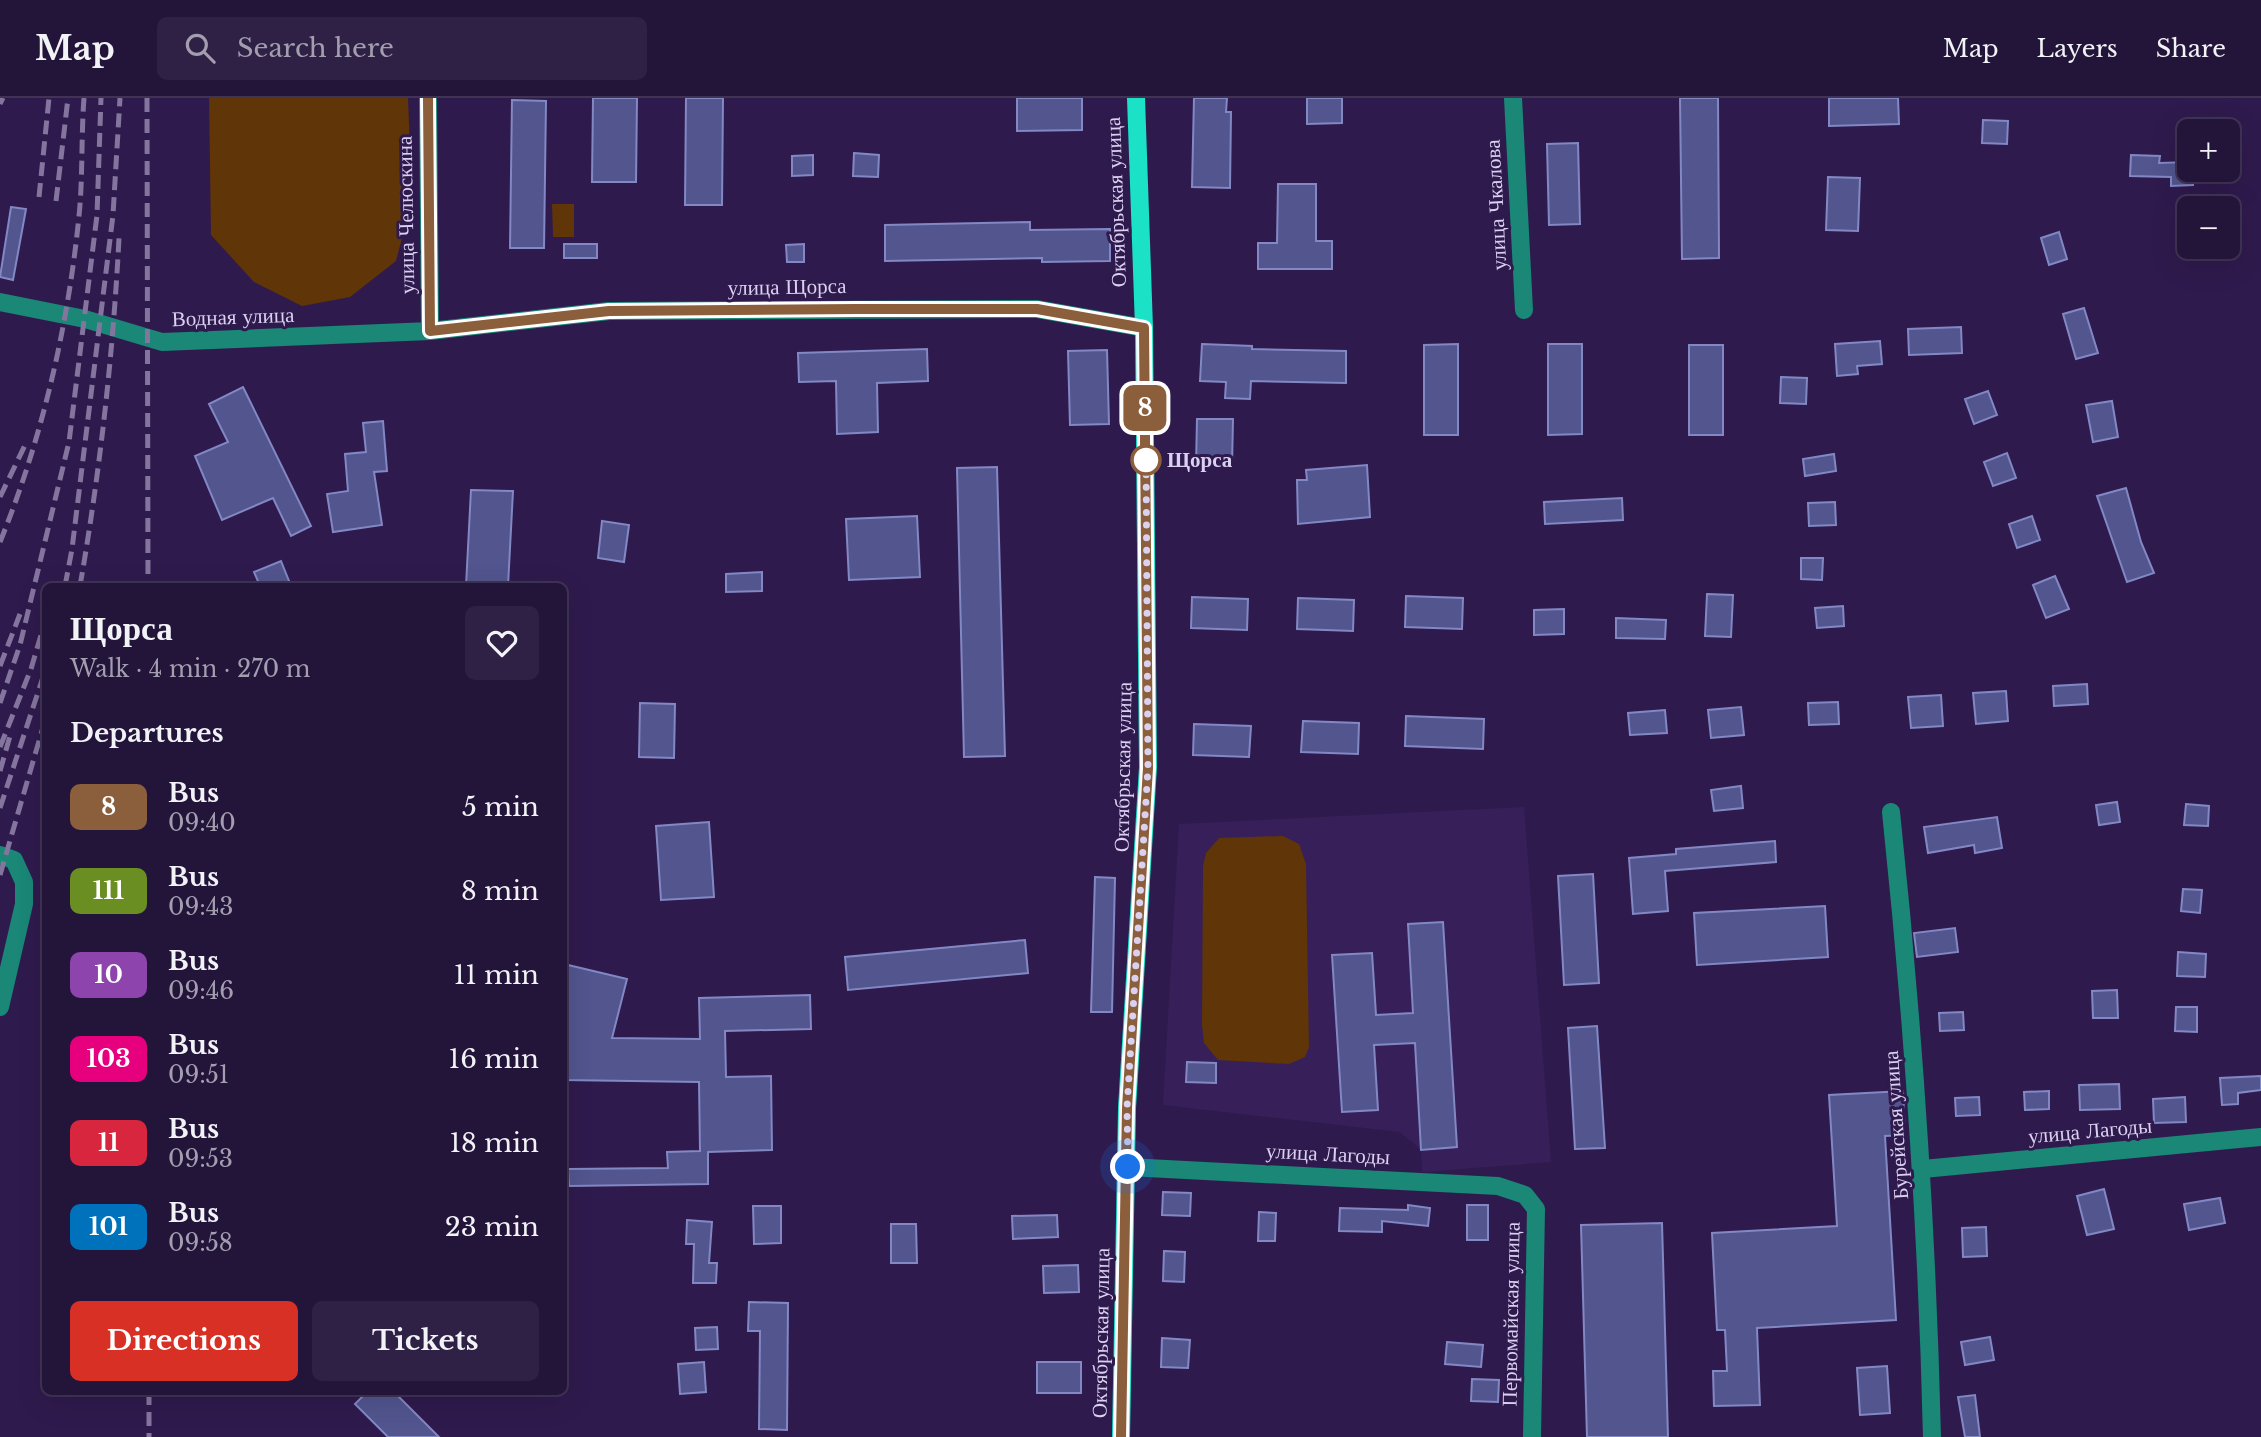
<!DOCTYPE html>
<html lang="en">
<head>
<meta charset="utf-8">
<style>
	:root { --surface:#23143a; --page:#2f2145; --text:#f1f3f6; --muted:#a39eaf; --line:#403354; --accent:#d93025 }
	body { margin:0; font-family:"Libre Baskerville",serif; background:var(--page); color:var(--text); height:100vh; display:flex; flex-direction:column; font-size:26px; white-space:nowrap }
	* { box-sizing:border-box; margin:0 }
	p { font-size:23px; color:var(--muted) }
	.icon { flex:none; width:38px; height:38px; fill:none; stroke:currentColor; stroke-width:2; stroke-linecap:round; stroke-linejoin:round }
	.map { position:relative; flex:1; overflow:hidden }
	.sheet { position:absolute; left:42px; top:485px; width:525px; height:812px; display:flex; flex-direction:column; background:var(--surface); border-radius:10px; box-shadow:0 7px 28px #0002,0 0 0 2px var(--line) }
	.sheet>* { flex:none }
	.badge { padding:0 14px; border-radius:10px; font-size:24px; line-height:46px }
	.tools { position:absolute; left:2177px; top:21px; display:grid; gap:14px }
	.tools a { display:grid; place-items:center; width:63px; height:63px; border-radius:10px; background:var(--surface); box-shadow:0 7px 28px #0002,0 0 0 2px var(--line); font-size:35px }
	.you { position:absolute; width:35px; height:35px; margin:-18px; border:5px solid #fff; border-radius:50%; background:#1a73e8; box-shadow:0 0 0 10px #1a73e833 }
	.map>.badge { position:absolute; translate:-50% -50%; box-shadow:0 0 0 4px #fff }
	h2 { padding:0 28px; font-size:26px; line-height:63px }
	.round { display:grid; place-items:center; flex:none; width:74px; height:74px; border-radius:10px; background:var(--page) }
	.summary { display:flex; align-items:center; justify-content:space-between; height:119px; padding:0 28px }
	h1 { font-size:33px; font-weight:800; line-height:52px }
	.action { display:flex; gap:14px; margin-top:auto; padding:14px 28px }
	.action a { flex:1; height:80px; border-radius:10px; background:var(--accent); color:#fff; font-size:28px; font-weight:800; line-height:80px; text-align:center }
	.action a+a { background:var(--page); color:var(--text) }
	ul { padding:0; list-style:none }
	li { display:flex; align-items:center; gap:21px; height:84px; padding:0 28px }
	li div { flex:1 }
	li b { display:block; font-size:26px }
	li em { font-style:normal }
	li .badge { min-width:77px; font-weight:700; text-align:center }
	header { display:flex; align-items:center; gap:42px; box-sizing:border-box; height:98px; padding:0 35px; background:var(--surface); border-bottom:2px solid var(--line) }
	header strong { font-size:33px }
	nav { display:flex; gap:38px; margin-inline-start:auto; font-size:24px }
	.search { width:490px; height:63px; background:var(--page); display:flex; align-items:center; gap:18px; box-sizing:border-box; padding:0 24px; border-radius:10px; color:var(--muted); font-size:26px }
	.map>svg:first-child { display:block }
	.built { fill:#371f59 }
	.green { fill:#603508 }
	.building { fill:#52558e; stroke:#8288c4; stroke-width:2 }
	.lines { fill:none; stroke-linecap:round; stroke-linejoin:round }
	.minor { stroke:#1a8777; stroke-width:18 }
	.major { stroke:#1be1c6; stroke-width:18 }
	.rail { stroke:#84759e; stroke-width:5; stroke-dasharray:14 7; stroke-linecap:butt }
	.line-casing { stroke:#fff; stroke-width:16 }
	.line { stroke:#8b5e3c; stroke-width:10 }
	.walk { stroke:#dad0f0; stroke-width:7; stroke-dasharray:0 12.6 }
	.stop-dot { fill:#fff; stroke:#8b5e3c; stroke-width:3.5 }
	.labels { text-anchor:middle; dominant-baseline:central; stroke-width:6; stroke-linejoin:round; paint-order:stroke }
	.street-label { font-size:21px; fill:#dad0f0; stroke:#2f1a4d }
	.stop-label { font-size:21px; font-weight:bold; fill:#dad0f0; stroke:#2f1a4d; text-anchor:start }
</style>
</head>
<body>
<header>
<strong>Map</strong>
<div class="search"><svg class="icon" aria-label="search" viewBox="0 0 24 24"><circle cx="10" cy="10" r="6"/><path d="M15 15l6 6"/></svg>Search here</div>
<nav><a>Map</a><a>Layers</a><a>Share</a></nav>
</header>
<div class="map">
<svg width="2261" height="1339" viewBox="0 0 2261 1339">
	<rect width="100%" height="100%" fill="#2f1a4d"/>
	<path class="built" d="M1524,709l27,355 -129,10 -1,-22 -21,-18 -237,-27 16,-281z"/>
	<path class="green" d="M209,0h199l4,102 -16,61 -46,36 -48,9 -48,-24 -43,-47z
		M552,106h22v33h-21z
		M1283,738l16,8 7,20 3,183 -4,10 -16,7 -71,-4 -14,-17 -2,-18 1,-159 3,-13 13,-15z"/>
	<path class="building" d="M593,0h44l-1,84h-44z
		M686,0h37l-1,107h-37z
		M1017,0h65v32l-65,1z
		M1194,0h33l-1,14h5l-1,76 -38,-1z
		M1307,0h35v25l-35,1z
		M1680,0h38l1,160 -37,1z
		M1829,0h69l1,26 -70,2z
		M512,2l34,1 -2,147h-34z
		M1983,22l25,1 -1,23 -25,-1z
		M1578,45l2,81 -31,1 -2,-81z
		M854,55l25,2 -1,22 -25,-1z
		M813,57v20l-21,1v-20z
		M2131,57l29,1 -1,7 30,-1v8h4v15l-22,1v-9l-41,-1z
		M1828,79l32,1 -2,53 -32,-1z
		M1278,86h38v57h16v28h-74v-26h19z
		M11,109l15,2 -13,71 -13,-3z
		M1030,124v8l80,-1v32l-68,1v-4l-157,3v-36z
		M2059,134l8,27 -18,6 -8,-27z
		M564,146h33v14h-33z
		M804,146v18h-17l-1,-17z
		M2084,210l14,45 -22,6 -13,-45z
		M1961,229l1,26 -53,2 -1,-26z
		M1880,243l2,23 -25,2 1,8 -21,2 -2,-32z
		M1202,246l50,2v3l94,2v32l-95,-2 -1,18 -25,-1 1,-16 -26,-1z
		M1458,246v91h-34v-90z
		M1548,246h34v90l-34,1z
		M1689,247h34v90h-34z
		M927,251l1,32 -51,2 1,49 -41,2 -1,-53 -37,1 -1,-29z
		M1107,252l2,74 -39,1 -2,-74z
		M1781,279l26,1 -1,26 -26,-1z
		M243,289l68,139 -20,10 -18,-38 -51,22 -27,-64 33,-14 -19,-38z
		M1988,293l9,24 -23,9 -9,-25z
		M2112,303l6,36 -25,5 -7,-37z
		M1197,321h36l-1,47 -36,-1z
		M383,323l4,50 -13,1 8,53 -49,7 -6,-38 21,-3 -3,-37 21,-2 -3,-29z
		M2007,355l9,25 -23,8 -9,-24z
		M1834,356l2,17 -31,5 -2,-17z
		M1367,367l3,52 -72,7 -1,-44h10l-1,-10z
		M997,369l8,289 -41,1 -7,-289z
		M2126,390l15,54 13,31 -27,9 -30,-86z
		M471,392l42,1 -5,95h-42z
		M1622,400l1,22 -78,4 -1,-22z
		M1835,404l1,23 -27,1 -1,-23z
		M917,418l3,61 -71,3 -3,-61z
		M2032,418l8,24 -23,8 -8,-24z
		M602,423l27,4 -5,37 -26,-4z
		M1801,460h22l-1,22 -21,-1z
		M281,463l10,25h-31l-6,-14z
		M762,474v19l-36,1v-18z
		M2055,478l14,33 -23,9 -13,-33z
		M1707,496l26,1 -2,42 -26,-1z
		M1406,498l57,2 -1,31 -57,-2z
		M1192,499l56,2 -1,31 -56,-2z
		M1298,500l56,2 -1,31 -56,-2z
		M1843,508l1,20 -27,2 -2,-20z
		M1564,511v25l-30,1v-25z
		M1616,520l50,2 -1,19 -49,-1z
		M2087,586l1,20 -34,2 -1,-20z
		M2006,593l2,30 -32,3 -3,-31z
		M1941,597l2,31 -32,2 -3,-31z
		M1838,604l1,22 -30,1 -1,-22z
		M640,605l35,1 -1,54 -35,-1z
		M1741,609l3,28 -33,3 -3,-28z
		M1665,612l2,23 -37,2 -2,-22z
		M1406,618l78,3 -1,30 -78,-3z
		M1303,623l56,2 -1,31 -57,-2z
		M1194,626l57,2 -2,31 -56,-2z
		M1741,688l2,22 -29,3 -3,-21z
		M2117,704l3,20 -21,3 -3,-20z
		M2186,706l23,2 -1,20 -24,-1z
		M1997,719l5,31 -27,5 -1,-8 -46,8 -4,-26z
		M709,724l5,75 -53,3 -5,-74z
		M1775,743l1,21 -111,9 3,40 -35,3 -4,-56 47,-4v-5z
		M1593,776l6,109 -35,2 -6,-109z
		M1095,779l20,1 -3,134h-21z
		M2183,791l19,1 -2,23 -19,-2z
		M1825,808l3,51 -131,8 -3,-52z
		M1443,824l14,225 -36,3 -6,-107 -41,2 4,65 -36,2 -10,-157 40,-2 4,62 37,-2 -5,-89z
		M1955,830l3,24 -41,5 -3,-24z
		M1025,842l3,33 -180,17 -3,-33z
		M2178,854l28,2 -1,23 -28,-1z
		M564,866l63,15 -15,59 88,1 -1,-41 111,-3 1,34 -86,2 1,46 45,-1 1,74 -64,2v32l-139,2 -1,-17 100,-1 -1,-16 33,-1 -1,-69 -135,-2z
		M2117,892l1,28h-25l-1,-27z
		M2176,909h21v25l-22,-1z
		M1963,914l1,18 -24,1 -1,-18z
		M1597,928l8,122 -30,1 -7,-121z
		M1187,964l29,1v20l-30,-1z
		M2261,978v14l-23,3v11l-16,1 -2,-27z
		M2119,986l1,25 -40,1 -1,-25z
		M1903,993l2,44 -20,1 11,184 -139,8 3,77 -46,1 -1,-35h14l-2,-41h-8l-5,-97 125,-7 -8,-131z
		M2049,993v18l-24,1 -1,-18z
		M1979,999l1,18 -24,1 -1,-18z
		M2185,999l1,25 -32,1 -1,-24z
		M2104,1091l10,40 -27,6 -10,-39z
		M1163,1094l28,1 -1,23 -28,-1z
		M2220,1100l5,25 -36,7 -5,-26z
		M1408,1107l22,3 -2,18 -46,-5v11l-43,-1 1,-23 68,2z
		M1467,1107h21v35h-21z
		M753,1108h28v37l-27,1z
		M1259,1114l17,1 -1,28h-17z
		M1057,1117l1,22 -45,2 -1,-23z
		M687,1122l25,2 -3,41h8l-1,20h-23l1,-39h-8z
		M1662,1125l6,214h-81l-6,-212z
		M891,1126h25l1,39h-26z
		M1986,1129l1,29 -24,1 -1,-29z
		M1164,1153l21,1 -1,30 -21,-1z
		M1078,1167l1,27 -35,1 -1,-27z
		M749,1204l39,1 -1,127 -28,-1 1,-98h-12z
		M717,1229l1,22 -22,1 -1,-22z
		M1990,1239l4,23 -29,5 -4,-23z
		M1162,1240l28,2 -2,28 -27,-1z
		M1447,1244l36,3 -2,22 -36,-3z
		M704,1264l2,30 -26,2 -2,-30z
		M1037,1264h44v31h-44z
		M1887,1268l3,47 -30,2 -3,-47z
		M1472,1281l27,1 -1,22 -27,-1z
		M368,1293h25l46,46h-51l-33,-33z
		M1975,1297l5,42h-15l-7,-40z"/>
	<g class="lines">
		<path class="minor" d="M428,0l2,233
			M1513,0l11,212
			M0,204l85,17 77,23 268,-11 179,-20 428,-2 107,19
			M1891,714c22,208 36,416 41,625
			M0,757l14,5 10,22v22l-24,103
			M1128,1069l370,19 27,9 11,14 -4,228
			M1923,1071l338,-32"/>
		<path class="major" d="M1121,1339l6,-329 21,-341 -4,-439 -8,-230"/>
		<path class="rail" d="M147,0l1,488
			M0,6l3,-6
			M39,99l10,-99
			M56,103l12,-103
			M0,399l27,-56
			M0,444c42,-103 68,-215 79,-326 4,-39 2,-79 5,-118
			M65,488l7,-37 41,-334 7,-117
			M80,488c20,-115 33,-231 39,-348
			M0,568l20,-52
			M0,605l20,-58 49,-203 28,-227 4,-117
			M0,649l31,-78 15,-51
			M0,673l10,-35
			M0,710l46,-140
			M0,777l46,-158
			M149,1293v46"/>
	</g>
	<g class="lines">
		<g class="line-casing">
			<path id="line" d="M428,0l2,233 179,-20 248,-2h180l107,19 4,440 -21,340 -6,329"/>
		</g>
		<use href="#line" class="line"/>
		<path class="walk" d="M1128,1069l-1,-59 21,-340 -2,-316v8"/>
	</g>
	<circle class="stop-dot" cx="1146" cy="362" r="14"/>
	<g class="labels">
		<g class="street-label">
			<text transform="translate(1116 104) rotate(-92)">Октябрьская улица</text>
			<text transform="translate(1496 107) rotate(-93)">улица Чкалова</text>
			<text transform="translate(406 117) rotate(-91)">улица Челюскина</text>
			<text transform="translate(787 189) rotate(-1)">улица Щорса</text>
			<text transform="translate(233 219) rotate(-2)">Водная улица</text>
			<text transform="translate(1123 669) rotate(-89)">Октябрьская улица</text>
			<text transform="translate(1896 1027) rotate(-94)">Бурейская улица</text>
			<text transform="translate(2090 1033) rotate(-5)">улица Лагоды</text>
			<text transform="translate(1328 1056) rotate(3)">улица Лагоды</text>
			<text transform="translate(1511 1216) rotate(-89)">Первомайская улица</text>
			<text transform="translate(1101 1235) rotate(-89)">Октябрьская улица</text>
		</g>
		<g class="stop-label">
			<text x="1167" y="362">Щорса</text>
		</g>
	</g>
</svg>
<div class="tools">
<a>+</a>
<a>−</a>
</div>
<div class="you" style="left:1128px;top:1069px"></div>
<b class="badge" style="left:1145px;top:310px;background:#8b5e3c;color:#fff">8</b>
<section class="sheet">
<div class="summary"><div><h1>Щорса</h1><p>Walk · 4 min · 270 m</p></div><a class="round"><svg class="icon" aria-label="heart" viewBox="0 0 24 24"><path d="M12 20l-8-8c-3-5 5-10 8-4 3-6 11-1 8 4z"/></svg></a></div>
<h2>Departures</h2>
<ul>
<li><span class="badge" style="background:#8b5e3c;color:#fff">8</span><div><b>Bus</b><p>09:40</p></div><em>5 min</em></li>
<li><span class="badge" style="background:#6b8e23;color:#fff">111</span><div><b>Bus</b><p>09:43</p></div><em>8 min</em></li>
<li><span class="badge" style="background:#8e44ad;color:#fff">10</span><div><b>Bus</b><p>09:46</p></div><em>11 min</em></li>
<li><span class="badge" style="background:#e6007e;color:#fff">103</span><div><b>Bus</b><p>09:51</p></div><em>16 min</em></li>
<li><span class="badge" style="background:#d7263d;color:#fff">11</span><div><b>Bus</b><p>09:53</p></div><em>18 min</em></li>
<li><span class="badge" style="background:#0072bc;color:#fff">101</span><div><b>Bus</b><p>09:58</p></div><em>23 min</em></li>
</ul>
<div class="action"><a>Directions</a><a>Tickets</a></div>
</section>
</div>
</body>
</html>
